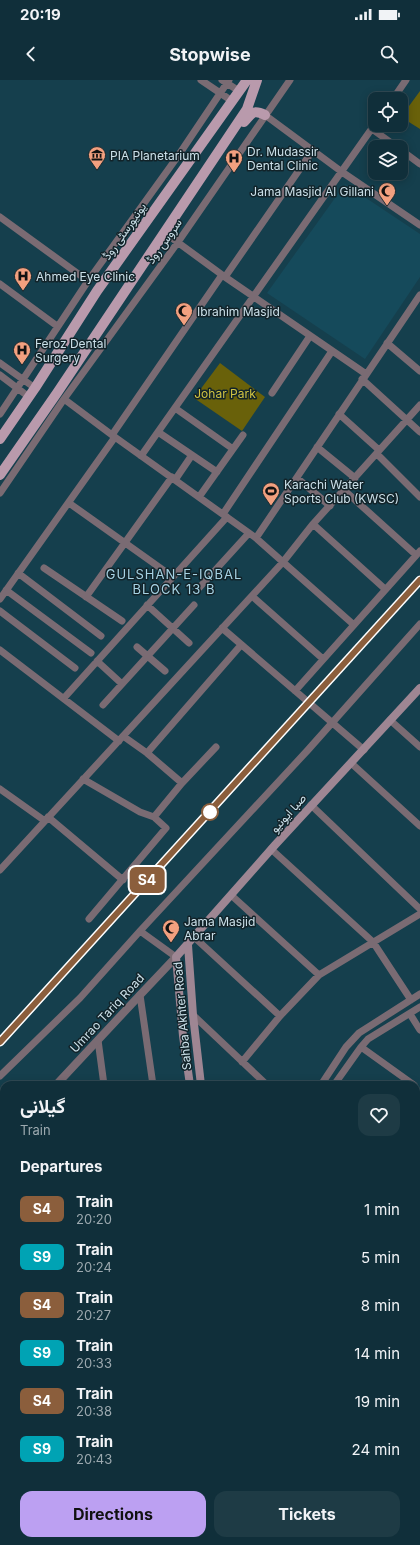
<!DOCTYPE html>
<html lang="en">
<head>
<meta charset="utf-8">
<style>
	:root { --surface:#102f3a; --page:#1e3b45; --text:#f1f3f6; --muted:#9ca9af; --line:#304a54; --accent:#bca0f2 }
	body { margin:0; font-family:Inter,Vazirmatn,sans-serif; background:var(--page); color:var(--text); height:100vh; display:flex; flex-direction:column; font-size:15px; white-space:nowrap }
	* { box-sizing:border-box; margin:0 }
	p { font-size:13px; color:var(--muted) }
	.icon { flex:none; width:22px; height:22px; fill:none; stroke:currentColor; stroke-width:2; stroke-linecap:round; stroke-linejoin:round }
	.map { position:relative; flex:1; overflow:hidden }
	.details { position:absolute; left:0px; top:1001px; width:420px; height:464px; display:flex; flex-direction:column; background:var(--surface); border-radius:12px 12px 0 0; box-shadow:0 2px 10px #0003,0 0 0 1px var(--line) }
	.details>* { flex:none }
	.badge { padding:0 8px; border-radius:6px; font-size:14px; line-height:26px }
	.tools { position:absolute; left:368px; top:12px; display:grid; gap:8px }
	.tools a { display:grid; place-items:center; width:40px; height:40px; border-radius:8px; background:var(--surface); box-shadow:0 2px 10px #0003,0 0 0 1px var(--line); font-size:20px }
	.map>.badge { position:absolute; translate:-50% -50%; box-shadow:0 0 0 2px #fff }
	h2 { padding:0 20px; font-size:15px; line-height:36px }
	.round { display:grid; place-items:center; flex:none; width:42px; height:42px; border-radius:12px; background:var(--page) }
	.headline { display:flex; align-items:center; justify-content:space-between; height:68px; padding:0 20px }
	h1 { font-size:19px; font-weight:700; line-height:30px }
	.action { display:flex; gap:8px; margin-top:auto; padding:8px 20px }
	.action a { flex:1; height:46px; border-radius:12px; background:var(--accent); color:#111; font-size:16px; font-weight:700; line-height:46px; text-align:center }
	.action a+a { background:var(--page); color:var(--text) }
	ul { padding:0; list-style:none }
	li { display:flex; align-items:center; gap:12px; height:48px; padding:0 20px }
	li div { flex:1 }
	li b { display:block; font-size:15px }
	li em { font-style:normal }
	li .badge { min-width:44px; font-weight:700; text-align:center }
	.status { display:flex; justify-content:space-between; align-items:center; height:28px; padding:0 20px; background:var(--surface); direction:ltr }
	.status svg { height:11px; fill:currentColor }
	header { display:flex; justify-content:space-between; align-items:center; height:52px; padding:0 20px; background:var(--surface); font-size:18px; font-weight:700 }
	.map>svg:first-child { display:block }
	.built { fill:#154a5b }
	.green { fill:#69610a }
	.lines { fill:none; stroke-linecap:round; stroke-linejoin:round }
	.minor { stroke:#7a6b73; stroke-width:7 }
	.tertiary { stroke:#7a6b73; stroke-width:8 }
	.secondary { stroke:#9e8693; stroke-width:8 }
	.primary { stroke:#b99aac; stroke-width:10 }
	.motorway { stroke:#d2adc2; stroke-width:12 }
	.rail-casing { stroke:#b6ced7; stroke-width:3.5 }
	.rail { stroke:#122329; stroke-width:2; stroke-dasharray:6; stroke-linecap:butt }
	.line-casing { stroke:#fff; stroke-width:9 }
	.line { stroke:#8b5e3c; stroke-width:6 }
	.stop-dot { fill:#fff; stroke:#8b5e3c; stroke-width:2 }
	.labels { text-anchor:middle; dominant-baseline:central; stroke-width:3; stroke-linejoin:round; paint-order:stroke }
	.poi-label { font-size:12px; fill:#cbe0e9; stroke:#122329; text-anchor:start }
	.street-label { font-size:12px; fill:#cbe0e9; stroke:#122329 }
	.park-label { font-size:12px; fill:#d2c442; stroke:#122329 }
	.neighbourhood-label { font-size:13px; letter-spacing:1px; fill:#a6d2e3; stroke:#122329 }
</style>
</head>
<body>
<div class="status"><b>20:19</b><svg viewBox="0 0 49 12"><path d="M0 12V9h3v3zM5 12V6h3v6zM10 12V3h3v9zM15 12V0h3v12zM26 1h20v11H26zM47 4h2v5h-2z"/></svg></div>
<header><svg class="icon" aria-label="back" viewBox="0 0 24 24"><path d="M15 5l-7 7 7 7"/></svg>Stopwise<svg class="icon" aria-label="search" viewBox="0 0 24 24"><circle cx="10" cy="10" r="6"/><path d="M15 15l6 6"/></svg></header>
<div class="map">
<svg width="420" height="1465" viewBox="0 0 420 1465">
	<rect width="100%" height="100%" fill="#153f4d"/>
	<path class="built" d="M345,104l75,50v43l-55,82 -98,-66z"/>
	<path class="green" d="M420,11v38l-19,-12z
		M220,283l45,34 -23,34 -48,-33z
		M0,1355l4,3v21l-4,6z"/>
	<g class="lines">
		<path class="minor" d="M201,0l31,21
			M222,0l17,11
			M393,19l13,-19
			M265,35l77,57 78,53
			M372,49l25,18
			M401,70l19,14
			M0,137l88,64
			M165,153l60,44 141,97
			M225,197l88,-127
			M0,204l57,42
			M387,263l33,28
			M0,283l35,25
			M0,295l29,22
			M362,299l58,53
			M272,313l38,-57
			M64,319l48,36 144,103 98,87
			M175,328l58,41
			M0,334l88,-133 90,-125 51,-76
			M339,334l40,36
			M158,352l59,40
			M112,355l110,-160
			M317,367l38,31
			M377,374l43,43
			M141,376l234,-332
			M297,398l33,28
			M175,400l17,-25
			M344,410l72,65
			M0,413l64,-94 114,-157 112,-162
			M199,417l44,-62
			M69,423l104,74
			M223,434l109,-163
			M313,444l72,65
			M256,458l164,-243
			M44,488l78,53
			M18,493l83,63
			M199,508l50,-55
			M6,510l85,63
			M252,516l71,63
			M86,517l86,-120
			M0,519l115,-162
			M147,525l42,38
			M0,531l75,57
			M222,548l142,122
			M137,567l28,24
			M0,570l119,91
			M97,581l25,23
			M295,611l125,-140
			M64,618l163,-181
			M103,625l91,-100
			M390,640l30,27
			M123,656l24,17 35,30
			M147,673l94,-108
			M351,683l69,63
			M83,699l57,33 14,5 12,11 -77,91
			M0,709l45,32
			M311,725l109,104
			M48,737l75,63
			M154,737l28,-34 34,-36
			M271,769l102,93 38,58
			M0,790l283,-308 30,-38 107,-119
			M231,815l88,80
			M140,851l36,26
			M194,857l86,79
			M140,915l13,90
			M410,934l10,16
			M193,935l74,70
			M98,960l6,45
			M361,967l53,38
			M242,982l38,-46 39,-41 101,-61
			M0,996l80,-78 60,-67 167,-180 113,-127
			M321,1005l25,-38 13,-14 61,-39
			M334,1005l27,-38 7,-8 52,-32
			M0,1025l4,4
			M416,1037l4,-6
			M416,1074l4,5
			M0,1157l4,1
			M416,1199l4,-6
			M0,1226l4,3
			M0,1288l4,3
			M0,1348l4,3
			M0,1393l4,-6
			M0,1411l4,3
			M73,1461l5,4
			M160,1461l1,4
			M193,1461l1,4"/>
		<path class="tertiary" d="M56,1005l84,-90 36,-38
			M0,1068l4,-5"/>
		<path class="secondary" d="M188,865l5,70 8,70
			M190,1005l-7,-49 -7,-79 99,-112 145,-157
			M119,1461l1,4
			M129,1461l1,4"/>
		<path class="primary" d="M244,42c8,-9 9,-13 21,-7
			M0,359l35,-51 62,-97 150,-211
			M0,395l57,-82 190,-284 10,-29"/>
		<path class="motorway" d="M416,1213l4,-7
			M363,1461v4"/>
		<g class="rail-casing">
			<path id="rail" d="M0,962l16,-19 404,-443"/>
		</g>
		<use href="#rail" class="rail"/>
	</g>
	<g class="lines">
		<g class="line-casing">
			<path id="line" d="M0,962l420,-462"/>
		</g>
		<use href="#line" class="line"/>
	</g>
	<defs>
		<g id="museum-pin" transform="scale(0.9)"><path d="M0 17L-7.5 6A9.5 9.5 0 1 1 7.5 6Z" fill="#f2a07f" stroke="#122329"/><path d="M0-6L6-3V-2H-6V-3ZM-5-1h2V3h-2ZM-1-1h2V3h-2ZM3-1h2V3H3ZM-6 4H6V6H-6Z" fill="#111"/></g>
		<g id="hospital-pin" transform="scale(0.9)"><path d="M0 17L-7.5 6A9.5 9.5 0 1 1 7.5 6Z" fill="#f2a07f" stroke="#122329"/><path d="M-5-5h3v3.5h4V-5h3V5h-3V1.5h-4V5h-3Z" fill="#111"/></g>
		<g id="mosque-pin" transform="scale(0.9)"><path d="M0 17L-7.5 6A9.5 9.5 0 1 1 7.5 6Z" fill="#f2a07f" stroke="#122329"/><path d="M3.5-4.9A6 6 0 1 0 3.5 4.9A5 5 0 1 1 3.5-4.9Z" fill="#111"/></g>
		<g id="stadium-pin" transform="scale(0.9)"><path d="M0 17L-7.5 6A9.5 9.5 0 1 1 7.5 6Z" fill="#f2a07f" stroke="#122329"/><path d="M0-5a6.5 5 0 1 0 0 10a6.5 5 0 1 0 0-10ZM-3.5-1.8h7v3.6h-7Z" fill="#111"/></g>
	</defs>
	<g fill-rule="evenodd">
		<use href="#museum-pin" x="97" y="75"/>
		<use href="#hospital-pin" x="234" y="78"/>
		<use href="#mosque-pin" x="387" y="111"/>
		<use href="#hospital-pin" x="23" y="196"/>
		<use href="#mosque-pin" x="184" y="231"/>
		<use href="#hospital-pin" x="22" y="270"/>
		<use href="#stadium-pin" x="271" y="411"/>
		<use href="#mosque-pin" x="171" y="848"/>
	</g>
	<circle class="stop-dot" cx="210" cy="732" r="8"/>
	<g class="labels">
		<g class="poi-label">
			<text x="247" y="71">Dr. Mudassir<tspan x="247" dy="14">Dental Clinic</tspan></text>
			<text x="110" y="75">PIA Planetarium</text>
			<text x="374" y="111" text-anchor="end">Jama Masjid Al Gillani</text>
			<text x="36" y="196">Ahmed Eye Clinic</text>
			<text x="197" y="231">Ibrahim Masjid</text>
			<text x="35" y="263">Feroz Dental<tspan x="35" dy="14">Surgery</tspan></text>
			<text x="284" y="404">Karachi Water<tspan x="284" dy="14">Sports Club (KWSC)</tspan></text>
			<text x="184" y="841">Jama Masjid<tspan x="184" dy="14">Abrar</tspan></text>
		</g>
		<g class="street-label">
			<text transform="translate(124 151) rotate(-55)">یونیورسٹی روڈ</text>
			<text transform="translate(164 161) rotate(-55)">سروس روڈ</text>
			<text transform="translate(288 733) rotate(-48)">صبا ایونیو</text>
			<text transform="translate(107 933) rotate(-47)">Umrao Tariq Road</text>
			<text transform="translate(182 936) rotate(-95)">Sahba Akhter Road</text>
		</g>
		<g class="park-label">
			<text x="225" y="313">Johar Park</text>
		</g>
		<g class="neighbourhood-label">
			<text x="174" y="494">GULSHAN-E-IQBAL<tspan x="174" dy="15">BLOCK 13 B</tspan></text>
		</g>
	</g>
</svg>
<div class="tools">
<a><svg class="icon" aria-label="locate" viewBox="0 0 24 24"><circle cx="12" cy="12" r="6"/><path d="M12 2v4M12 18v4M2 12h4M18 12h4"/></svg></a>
<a><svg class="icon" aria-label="layers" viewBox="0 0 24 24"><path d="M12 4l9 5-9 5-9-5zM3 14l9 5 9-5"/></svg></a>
</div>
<b class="badge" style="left:147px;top:800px;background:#8b5e3c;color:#fff">S4</b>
<section class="details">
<div class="headline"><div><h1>گیلانی</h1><p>Train</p></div><a class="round"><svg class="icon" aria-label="heart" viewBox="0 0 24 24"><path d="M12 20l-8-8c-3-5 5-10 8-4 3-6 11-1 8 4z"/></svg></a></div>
<h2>Departures</h2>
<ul>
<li><span class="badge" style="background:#8b5e3c;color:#fff">S4</span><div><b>Train</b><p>20:20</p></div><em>1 min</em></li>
<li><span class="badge" style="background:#00a3b4;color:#fff">S9</span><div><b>Train</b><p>20:24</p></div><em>5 min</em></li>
<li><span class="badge" style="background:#8b5e3c;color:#fff">S4</span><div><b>Train</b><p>20:27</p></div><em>8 min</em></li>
<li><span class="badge" style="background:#00a3b4;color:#fff">S9</span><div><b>Train</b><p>20:33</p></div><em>14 min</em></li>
<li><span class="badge" style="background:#8b5e3c;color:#fff">S4</span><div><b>Train</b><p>20:38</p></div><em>19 min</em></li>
<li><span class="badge" style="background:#00a3b4;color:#fff">S9</span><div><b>Train</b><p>20:43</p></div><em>24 min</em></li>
</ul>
<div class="action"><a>Directions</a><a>Tickets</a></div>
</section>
</div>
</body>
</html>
